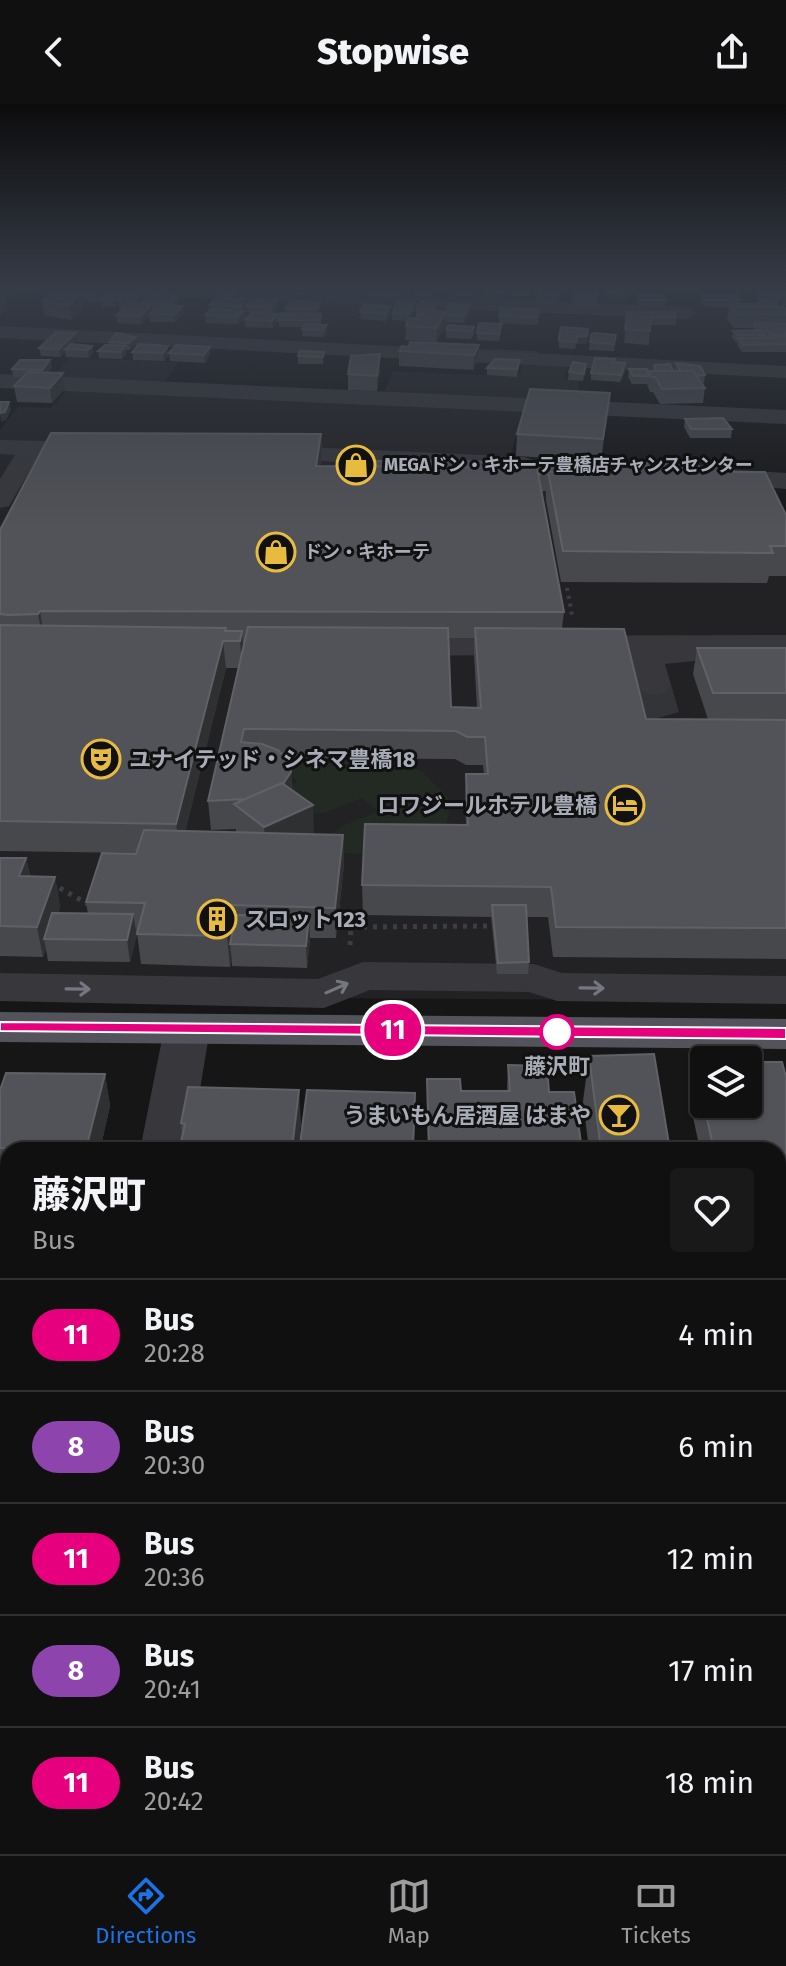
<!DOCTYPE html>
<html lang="en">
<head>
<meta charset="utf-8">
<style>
	:root { --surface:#101011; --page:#19191a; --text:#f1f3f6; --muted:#9c9d9f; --line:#303031; --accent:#1a73e8 }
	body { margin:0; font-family:"Fira Sans","Noto Sans JP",sans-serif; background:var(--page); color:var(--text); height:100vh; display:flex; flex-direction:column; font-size:30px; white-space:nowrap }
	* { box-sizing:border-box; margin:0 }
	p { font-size:26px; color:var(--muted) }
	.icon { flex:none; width:44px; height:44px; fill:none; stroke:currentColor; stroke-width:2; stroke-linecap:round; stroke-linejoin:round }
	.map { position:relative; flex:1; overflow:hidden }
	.sheet { position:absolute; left:0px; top:1038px; width:786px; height:712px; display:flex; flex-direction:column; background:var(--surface); border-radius:24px 24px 0 0; box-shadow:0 2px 6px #0004,0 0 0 2px var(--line) }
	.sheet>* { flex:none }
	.badge { padding:0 16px; border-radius:26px; font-size:28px; line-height:52px }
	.controls { position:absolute; left:690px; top:942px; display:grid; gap:16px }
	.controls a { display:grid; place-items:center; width:72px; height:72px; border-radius:8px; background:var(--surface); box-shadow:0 2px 6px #0004,0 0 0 2px var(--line); font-size:40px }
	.map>.badge { position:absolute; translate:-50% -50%; box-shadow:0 0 0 4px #fff }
	.round { display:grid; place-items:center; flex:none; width:84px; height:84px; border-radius:8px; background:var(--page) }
	.summary { display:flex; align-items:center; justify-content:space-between; height:136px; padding:0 32px }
	h1 { font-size:38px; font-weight:800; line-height:60px }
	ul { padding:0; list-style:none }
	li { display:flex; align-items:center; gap:24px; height:112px; padding:0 32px; border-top:2px solid var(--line) }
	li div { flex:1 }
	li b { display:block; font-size:30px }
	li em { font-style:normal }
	li .badge { min-width:88px; font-weight:700; text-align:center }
	header { display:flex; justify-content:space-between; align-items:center; height:104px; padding:0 32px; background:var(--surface); font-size:36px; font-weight:800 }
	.dock { display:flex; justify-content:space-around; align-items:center; height:112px; border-top:2px solid var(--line); background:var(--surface); font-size:22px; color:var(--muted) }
	.dock a { display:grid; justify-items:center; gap:4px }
	.dock .selected { color:var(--accent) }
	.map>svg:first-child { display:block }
	.built { fill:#222224 }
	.green { fill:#222a23 }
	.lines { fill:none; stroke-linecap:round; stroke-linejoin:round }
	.stream { fill:#2c333b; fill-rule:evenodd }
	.minor-tunnel { stroke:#333437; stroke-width:33; stroke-dasharray:33 17; stroke-linecap:butt }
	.path-far1 { stroke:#3d3e43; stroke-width:4; stroke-dasharray:3 5; stroke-linecap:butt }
	.path { stroke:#3d3e43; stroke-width:5; stroke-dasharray:4 6; stroke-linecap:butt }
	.minor { fill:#37373c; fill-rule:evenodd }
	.major { fill:#53545b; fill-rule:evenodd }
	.wall { fill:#47484c; fill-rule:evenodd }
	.shaded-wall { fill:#2f3032 }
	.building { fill:#525358; stroke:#5f6166; stroke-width:2 }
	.oneway { stroke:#757780 }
	.line { fill:#e6007e; stroke:#fff; stroke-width:2 }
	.stop-dot { fill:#fff; stroke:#e6007e; stroke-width:4 }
	.labels { text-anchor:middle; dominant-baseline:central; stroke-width:6; stroke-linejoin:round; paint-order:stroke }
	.far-poi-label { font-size:18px; font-weight:bold; fill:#a8acb7; stroke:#111112; text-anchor:start }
	.poi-label { font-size:22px; font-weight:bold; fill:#a8acb7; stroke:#111112; text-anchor:start }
	.stop-label { font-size:22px; font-weight:bold; fill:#a8acb7; stroke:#111112 }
</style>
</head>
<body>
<header><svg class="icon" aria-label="back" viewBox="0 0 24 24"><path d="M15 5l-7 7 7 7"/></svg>Stopwise<svg class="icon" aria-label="share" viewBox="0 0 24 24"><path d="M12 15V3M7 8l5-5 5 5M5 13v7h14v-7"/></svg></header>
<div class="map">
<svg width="786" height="1750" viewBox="0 0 786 1750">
	<rect width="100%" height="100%" fill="#161617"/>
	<path class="built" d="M70,254l108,4 -15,22 220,10 10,-23 125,6 7,-17 44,2 -6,17 15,2v22l-53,2 -16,56 250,14 27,51v475l-786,-5v-566l18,-23 33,1 19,-21 -20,-7z"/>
	<path class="green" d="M246,653l151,2 25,13 25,24 3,7 -5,38 -80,13 -31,-1 -8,-14 14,-12 38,-16 -16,-13 -38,15 -23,2 -14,-28 11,-5 -10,-8z"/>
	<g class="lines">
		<path class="stream" d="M477,245l59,2 3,2 -3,2 -57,-3z"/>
		<path class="minor-tunnel" d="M654,581l11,38"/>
		<path class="path-far1" d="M567,484l5,27"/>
		<path class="path" d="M51,779l40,23
			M350,841l1,-18 142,-1"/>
		<path class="minor" d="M59,182h137l491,21 10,6 -10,6 -619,-27z
			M0,222l786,40v12l-786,-40z
			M0,270l786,36v14l-786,-36z
			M0,336l100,2 9,2 3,5 -3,5 -9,2 -61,-1 -30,51 -9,2v-29l15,-24 -15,-1z
			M261,341l263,12 9,3 4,5 -4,5 -9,3 -272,-16 -3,-5 3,-5z
			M709,364l77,5v16l-86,-8 -4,-5 4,-5z
			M786,531v18l-87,1 -5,7 -29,3 6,21 -5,7 -12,3 -12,-3 -5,-7 -7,-31 -240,2 -11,-3 -5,-7 5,-7 11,-3z
			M363,858l171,2 28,9 224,3v28l-229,-3 -28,-9 -159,-2 -46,18 -324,-7v-28l318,6z
			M187,910l16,4 7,11 -20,121h-50l24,-121 7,-11z
			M778,1204h8v48h-8z
			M0,1592h8v72h-8z
			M778,1598h8v72h-8z
			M8,1715v27h65l-2,8h-71v-15z"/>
		<path class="major" d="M0,908l786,7v30l-786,-7z"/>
	</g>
	<path class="wall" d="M0,182l19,6 -14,8 2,10 -7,4z
		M66,182h19l1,5 24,-4 1,3 16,3 17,-1v7l4,-4v-3l19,3 12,9 -2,1 7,8 -9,9h-25v-7l-9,9 -24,-1 -1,-8 5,-3v-3l1,-1h-3v-3l-3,2 -15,-1v-3l-17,-1v3l-13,15 -27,-5 -2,-14 19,-10z
		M201,182h25l-4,5 -20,-1z
		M248,182h32l-4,5 -28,-2z
		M289,182h38h-12l-10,10 -16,-2z
		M368,182l35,1v7l-3,5 -30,-2z
		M416,182h22l-6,11 -18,1v-7z
		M456,182h27l-5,11 -23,-1z
		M513,182h21l-4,10h-19z
		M538,182h29l-1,7h-4l-4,12 -22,-1z
		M577,182h20l-1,21 -24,-1 1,-7 3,-7z
		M773,182h13v66h-44l-5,-7 1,-2 -6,-5 1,-7 21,-1v-2h-20l-7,-8 2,-13h-24l-4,-5 1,-7 39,5 -1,4h19l-3,-5 2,-7 20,6zM779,196h3v8l-4,-2z
		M638,190l28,6 -1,7h-26l-2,-6z
		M237,194v1l10,6 30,-5 1,8 -5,6 6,5 7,-6 -1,-4 35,-6v7l-2,4h3v11h6v8l-4,4 -21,-1 1,-9h-24v-6l-7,7 -27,-1v-7l6,-7h-4l-1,-6 -2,4 1,7 -7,6 -32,-1 -1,-8 4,-4v-6z
		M437,199l-1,8h10l24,-6v7l-6,11 -18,-1v3l-10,17 -31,-2 1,-14 1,-5 -15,-1v-7l22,-4 -3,9h6h-1v-8z
		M360,208l30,2 -4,7 -25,-2z
		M627,208l20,1 29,4v8h-26l-1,20 -25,-2z
		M499,212l40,1 -2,8 -38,-2z
		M474,223v7l-3,5 -25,-1v-8z
		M501,227l-2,10 -22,-1v-7z
		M116,229l20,11 -6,6h-4v4l-4,5 -23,-1 -1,-7 11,-6v-3z
		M559,232h29l-2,8h-10l-1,5 -16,-1z
		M77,236l-5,5 20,1 1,7 -4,5 -23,-1 -1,-5 -5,5 -19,-1 -2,-8z
		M590,238l25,1 -1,8 -25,-1z
		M479,241l-1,14 -5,11 -74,-4v-15l9,-4z
		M210,243v8l-5,8 -35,-2 -1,-8z
		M132,248l37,2 -5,7 -31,-1z
		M324,248l-1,12h-25v-8z
		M615,255l-1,3 11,9 -5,11 -29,-2v-7z
		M50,256l2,8 -4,4 15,1 2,15 -13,15 -35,-1 -3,-16 9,-9h-10l-1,-8z
		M520,256l-3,17 -30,-2v-7z
		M676,259l29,12 -1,8h-2l3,5 -2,15 -43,1 -7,-12h-3l-3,-8h-15l-4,-7 1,-8 24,2 1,-6 21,6z
		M380,265l-3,22 -29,-1v-16z
		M585,267l-2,10 -15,-1 1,-8z
		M610,289l-9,68 -85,-5 1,-22z
		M685,315l47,10 -1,9h-41l-6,-11z
		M321,330l1,22 -2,10 380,1 34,5 52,43v61h-17l-2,7 -206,-1 -15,-82v-9h-4l22,121 -2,16 84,91h62l-15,-45 4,-26h89v311l-233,-2 -5,-40h-21l2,45 -1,12h-31l-6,-57 -128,-2 -1,-30 104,-60 -1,-23 1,-28h18l-1,-9h-17l-11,-6 -169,-1 5,14 1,18 22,44 29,1 1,30 -8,73h-26l-3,30 -75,-2v-6l-2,7 -89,-3 -4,-31 -7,29 -82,-1 -2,-12 -3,8 -43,-1v-98h26l4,18 25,1 5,30 -2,6 30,1 -2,-12 50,-49 -136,-2v-321zM448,534h26v16l3,54 -26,-1zM226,564h12l-30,133 3,29 25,-1v4l-51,-2z
		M589,952l81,94h-81l-6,-49z
		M694,957l92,16v187h-8v-114h-78l-12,-57z
		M508,961l41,27 33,58h-154l-1,-71 34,12h46z
		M105,970l5,32 -10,44h-92v153h-8v-213z
		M415,989l-1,57h-113l-1,-6z
		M301,1017l-3,29h-117l-1,-4 2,-10 -1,-13z
		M0,1217h8v96h-8z"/>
	<path class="shaded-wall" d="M3,182h16v6l-14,8 2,10 -7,4v-15l4,-2z
		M83,182h2l1,5 -3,4 1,10 -13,15 -2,-14z
		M308,182h7l-10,10v-7z
		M434,182h4l-6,11v-7z
		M561,182h1v7l-4,12z
		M110,183l1,7 -10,5 -1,-4z
		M127,187v7l-9,2 1,5 -3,2 -1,-7z
		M237,187v7l-9,8v-7z
		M510,187l-1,7 -24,4 1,-7z
		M144,188v7l-10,9v-7z
		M627,188v7l-22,2 1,-7z
		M178,192l1,8 -6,6 -1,-7z
		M246,195l1,8 -4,6 1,-2 1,7 -7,6v-7l4,-4 -1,-6z
		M277,196l1,8 -6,6v-7z
		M414,198l-1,12 -4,7 1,-15z
		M320,199v7l-4,7v-8z
		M152,200l1,8 -12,12 -1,-7z
		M470,201v7l-6,11v-7z
		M183,202l1,7 -9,9 -1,-7z
		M390,203v7l-4,7v-7z
		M446,207v14l-10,17 1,-14z
		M278,210l1,7 -7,7v-7z
		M327,221v8l-4,4v-7z
		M588,225l-2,15h-10l-1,5 2,-12z
		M76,229l1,7 -9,9h-3v3l-5,5 -1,-8z
		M136,233v7l-6,6 -1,-7z
		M479,241l-1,14 -5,11 1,-15z
		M92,242l1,7 -4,5 -1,-8z
		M125,242l1,8 -4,5 -1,-7z
		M168,242l1,8 -5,7 -1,-8z
		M210,243v8l-5,8 -1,-8z
		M380,250v15l-3,22v-15z
		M50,256l2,8 -9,10 -1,-8z
		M63,269l2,15 -13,15 -2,-15z
		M9,298l2,8 -5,10 -5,2 -1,-9z
		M321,330l1,22 -5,33 -1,-23z
		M40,507l4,26 -1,3 -5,-26z
		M242,527l2,27 -2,10 -2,-27z
		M223,537l3,27 -46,186 -4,-30z
		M291,668l1,28 -40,18z
		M313,701l1,35 -47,22 -3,-35z
		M343,731l1,30 -8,73 -1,-30z
		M26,754l6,30 -13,-12z
		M55,773l5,30 -11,32h-5l2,10 -3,8 -6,-30z
		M233,801l3,31 -6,8 2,16 -2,7 -3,-31z
		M133,810l4,22 -7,26 -3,-22z
		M309,812l1,22 -3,30 -1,-22z
		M105,970l5,32 -10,44h-14z
		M299,986l2,31 -3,29h-6z"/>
	<path class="building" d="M66,182h17l-4,5h-18z
		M93,182l17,1 -10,8h-19z
		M290,182h18l-3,3 -17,-2z
		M372,182h23l8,1 -3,4 -30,-1z
		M416,182h18l-2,4 -18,1z
		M456,182h24l-1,4 -24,-1z
		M489,182h21v5l-24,4z
		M513,182h20l-2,3h-19z
		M538,182h23l-2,6 -22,-1z
		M577,182h20v2h-8l3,4h5l-1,8 -23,-1 2,-8 8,1 1,-4h-8z
		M776,182h10v7h-7z
		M153,183l13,1 -6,6 18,2 -6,7 -31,-1 11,-10h-4z
		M606,183l19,1 2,4 -21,2z
		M112,186l15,1 -12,9 -15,-1z
		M131,186l13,2 -10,9 -16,-1z
		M52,187h30l-13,15 -27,-5z
		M225,187h12l-9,8h18l-5,8 -32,-2z
		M758,188l16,1 5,7 -17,1z
		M638,190h24l4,6h-26z
		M702,191h35l4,5h-35z
		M252,194l25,2 -5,7 -26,-1z
		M290,197l30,2 -4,6h-31z
		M398,197l16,1 -4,4 3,1 -4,7 -17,-1z
		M422,197l15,2 -6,7h-6l-2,5h-6l4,-4 -5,-1z
		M128,199l24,1 -12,13 -24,-2 9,-6h-4z
		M364,200l26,3 -4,7 -26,-2z
		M449,200l21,1 -6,11 -19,-1z
		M730,200h46l3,3 -9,-1 -38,1z
		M159,201l24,1 -9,9 -24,-1z
		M770,202l16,2v7l-50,-1 -7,-7z
		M501,204l38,2 -1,7 -39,-1z
		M211,205l33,2 -6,6 -33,-2z
		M425,206l21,1 -9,17 -31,-2 2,-8 20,1 4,-3 -9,-1z
		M252,208l26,2 -6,7 -27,-1z
		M627,208l24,1 -1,18 -25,-2z
		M647,208h27l2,5h-26l1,-4z
		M281,209l40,1 -1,6h-42z
		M479,219l23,1 -3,10 -22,-1z
		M755,219l31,1v11h-16l-4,-8 -11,-1z
		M306,220l21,1 -4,5 -21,-1z
		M448,221l26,2 -2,4 -26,-1z
		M561,223l27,2 -1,7 -10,1 -1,5 -17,-1v-5z
		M762,226l3,5h-27l-5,-4z
		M56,228l20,1 -17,16 -20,-1z
		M116,229l20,4 -7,6 -20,-1z
		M594,229l22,2 -2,9 -24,-2 1,-8z
		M786,233v7l-43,1 -5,-7z
		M410,238l69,3 -5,10 -75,-4 3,-5 6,1z
		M71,240l21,2 -4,4 -23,-1z
		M139,240l29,2 -5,7 -31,-1z
		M105,241l20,1 -4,6 -23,-1z
		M176,241l34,2 -6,8 -35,-2z
		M300,247l24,1 -1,5 -25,-1z
		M380,250l-3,22 -29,-2 3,-18z
		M595,254l20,1 -2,3 12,1 -4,12 -30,-2z
		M495,255l25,1 -3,9 -30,-1z
		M20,256h30l-8,10 -30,-1z
		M573,258l13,2 -2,10 -15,-2z
		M676,259l24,3 5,9 -9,1 -3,-5h-12z
		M670,260l3,7h-17l-2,-6z
		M629,265h18l1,2v5h-15z
		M648,267h45l12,17 -43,1 -7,-12h-4z
		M28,268l35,1 -13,15 -36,-2z
		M530,285l80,4 -7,46 -86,-5z
		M0,298h9l-4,10 -5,1z
		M723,314l9,11h-41l-6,-10z
		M51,329l270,1 -5,32 221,2 27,144 -524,-1 -2,3 -30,1 -8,-1v-84z
		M372,357l318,2 10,4 -125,-1 -1,6h-26v2h-10l-1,-6 -181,-2z
		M575,362l157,1 2,5h31l21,43v31h-16l3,7 -210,-2 -15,-79h28z
		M0,521l226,3 -1,3h17l-2,10h-17l-47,183 -176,-3z
		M248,523l200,1 3,79 30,1 -6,-80 149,1 22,90 140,1v208l-230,-1 -5,-40 -189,-2 3,-61 103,1 -2,-51h22l-3,-37h-18l-11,-6 -212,-2 -3,13 21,2 16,6 10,10 3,12 -8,12 -1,-1 -37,16 -37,2z
		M697,544h89v45h-73z
		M282,679l31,22 -49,22 -30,-23z
		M144,726l199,5 -8,73 -102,-3 -6,31 -90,-2 8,-31 -59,-1 16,-49 34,1z
		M0,754h26l-7,18 36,1 -18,50 -37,-1z
		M492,801h34l3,57 -31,1z
		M52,809l81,1 -6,26 -83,-1z
		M236,811l73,1 -3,30 -76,-2z
		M654,950l16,96h-69l-12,-94z
		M694,957l10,1v42h44v-42h34l4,15v156l-8,-1v-82h-64z
		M508,961l39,1 2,26h25l8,58h-153l-2,-71h33l1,12h49z
		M6,969l99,1 -19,75 -86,-1v-58z
		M188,983l111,3 -7,59 -112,-3 5,-22 -4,-1z
		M307,986l108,3 -2,54 -113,-3z
		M0,1052h8v115h-8z
		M0,1217h8v65h-8z"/>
	<defs><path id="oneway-shaft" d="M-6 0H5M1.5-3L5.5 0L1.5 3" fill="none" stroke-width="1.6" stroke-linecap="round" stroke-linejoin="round" transform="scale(2)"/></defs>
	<g class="oneway">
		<use href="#oneway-shaft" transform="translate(337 884) rotate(-24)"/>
		<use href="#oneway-shaft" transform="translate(592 884) rotate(1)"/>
		<use href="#oneway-shaft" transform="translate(78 885) rotate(1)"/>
	</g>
	<linearGradient id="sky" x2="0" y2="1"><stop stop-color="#0c0c0d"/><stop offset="0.43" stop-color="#363c47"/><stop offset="1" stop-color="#363c47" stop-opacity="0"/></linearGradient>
	<rect width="786" height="427" fill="url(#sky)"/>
	<path class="line" d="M0,918l786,6v11l-786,-8z"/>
	<defs>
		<g id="shop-ring" transform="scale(2)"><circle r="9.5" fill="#111112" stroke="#e7bb3e" stroke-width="1.5"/><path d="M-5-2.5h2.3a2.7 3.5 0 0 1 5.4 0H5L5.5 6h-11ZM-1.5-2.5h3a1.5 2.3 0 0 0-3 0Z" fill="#e7bb3e"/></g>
		<g id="theatre-ring" transform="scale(2)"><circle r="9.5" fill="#111112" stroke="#e7bb3e" stroke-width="1.5"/><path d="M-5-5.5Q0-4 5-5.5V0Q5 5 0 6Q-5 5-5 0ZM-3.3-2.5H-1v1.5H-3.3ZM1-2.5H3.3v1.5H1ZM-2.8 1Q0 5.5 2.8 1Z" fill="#e7bb3e"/></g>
		<g id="hotel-ring" transform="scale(2)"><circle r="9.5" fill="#111112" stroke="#e7bb3e" stroke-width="1.5"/><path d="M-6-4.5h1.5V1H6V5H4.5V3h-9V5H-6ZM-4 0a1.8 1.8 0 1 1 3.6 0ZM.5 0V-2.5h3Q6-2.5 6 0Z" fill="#e7bb3e"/></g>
		<g id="building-ring" transform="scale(2)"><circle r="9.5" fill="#111112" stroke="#e7bb3e" stroke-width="1.5"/><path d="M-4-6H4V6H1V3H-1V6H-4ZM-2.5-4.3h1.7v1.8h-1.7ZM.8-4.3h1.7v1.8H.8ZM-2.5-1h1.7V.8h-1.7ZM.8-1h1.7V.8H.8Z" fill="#e7bb3e"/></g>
		<g id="bar-ring" transform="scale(2)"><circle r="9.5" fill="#111112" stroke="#e7bb3e" stroke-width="1.5"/><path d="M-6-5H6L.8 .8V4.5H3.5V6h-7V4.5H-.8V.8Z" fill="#e7bb3e"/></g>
	</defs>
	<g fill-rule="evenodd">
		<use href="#shop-ring" x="356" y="361"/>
		<use href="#shop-ring" x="276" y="448"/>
		<use href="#theatre-ring" x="101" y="655"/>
		<use href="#hotel-ring" x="625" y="701"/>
		<use href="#building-ring" x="217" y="815"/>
		<use href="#bar-ring" x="619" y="1011"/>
	</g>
	<circle class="stop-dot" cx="557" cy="928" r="16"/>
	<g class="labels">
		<g class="far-poi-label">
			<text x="384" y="361">MEGAドン・キホーテ豊橋店チャンスセンター</text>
			<text x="304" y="448">ドン・キホーテ</text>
		</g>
		<g class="poi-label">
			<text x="129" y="655">ユナイテッド・シネマ豊橋18</text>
			<text x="597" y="701" text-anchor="end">ロワジールホテル豊橋</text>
			<text x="245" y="815">スロット123</text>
			<text x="591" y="1011" text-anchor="end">うまいもん居酒屋 はまや</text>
		</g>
		<g class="stop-label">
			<text x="557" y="962">藤沢町</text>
		</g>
	</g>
</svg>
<div class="controls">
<a><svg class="icon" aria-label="layers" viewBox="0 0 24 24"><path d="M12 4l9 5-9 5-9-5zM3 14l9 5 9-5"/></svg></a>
</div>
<b class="badge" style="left:393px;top:926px;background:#e6007e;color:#fff">11</b>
<section class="sheet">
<div class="summary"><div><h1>藤沢町</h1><p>Bus</p></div><a class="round"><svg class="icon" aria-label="heart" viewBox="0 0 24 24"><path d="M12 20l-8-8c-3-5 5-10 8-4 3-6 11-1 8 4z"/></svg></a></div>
<ul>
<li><span class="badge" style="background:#e6007e;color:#fff">11</span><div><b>Bus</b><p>20:28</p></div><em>4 min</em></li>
<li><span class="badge" style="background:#8e44ad;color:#fff">8</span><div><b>Bus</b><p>20:30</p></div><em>6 min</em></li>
<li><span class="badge" style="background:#e6007e;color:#fff">11</span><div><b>Bus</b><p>20:36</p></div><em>12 min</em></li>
<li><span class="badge" style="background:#8e44ad;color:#fff">8</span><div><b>Bus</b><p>20:41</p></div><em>17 min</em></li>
<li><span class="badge" style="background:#e6007e;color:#fff">11</span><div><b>Bus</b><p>20:42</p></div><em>18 min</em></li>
</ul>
</section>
</div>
<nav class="dock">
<a class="selected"><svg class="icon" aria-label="directions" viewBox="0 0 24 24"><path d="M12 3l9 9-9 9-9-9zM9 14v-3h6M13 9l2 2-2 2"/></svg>Directions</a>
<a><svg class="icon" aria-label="map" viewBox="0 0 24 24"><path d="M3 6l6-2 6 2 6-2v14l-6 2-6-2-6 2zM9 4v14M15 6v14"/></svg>Map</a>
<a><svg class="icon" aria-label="tickets" viewBox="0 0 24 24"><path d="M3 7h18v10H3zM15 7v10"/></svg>Tickets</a>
</nav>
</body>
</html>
